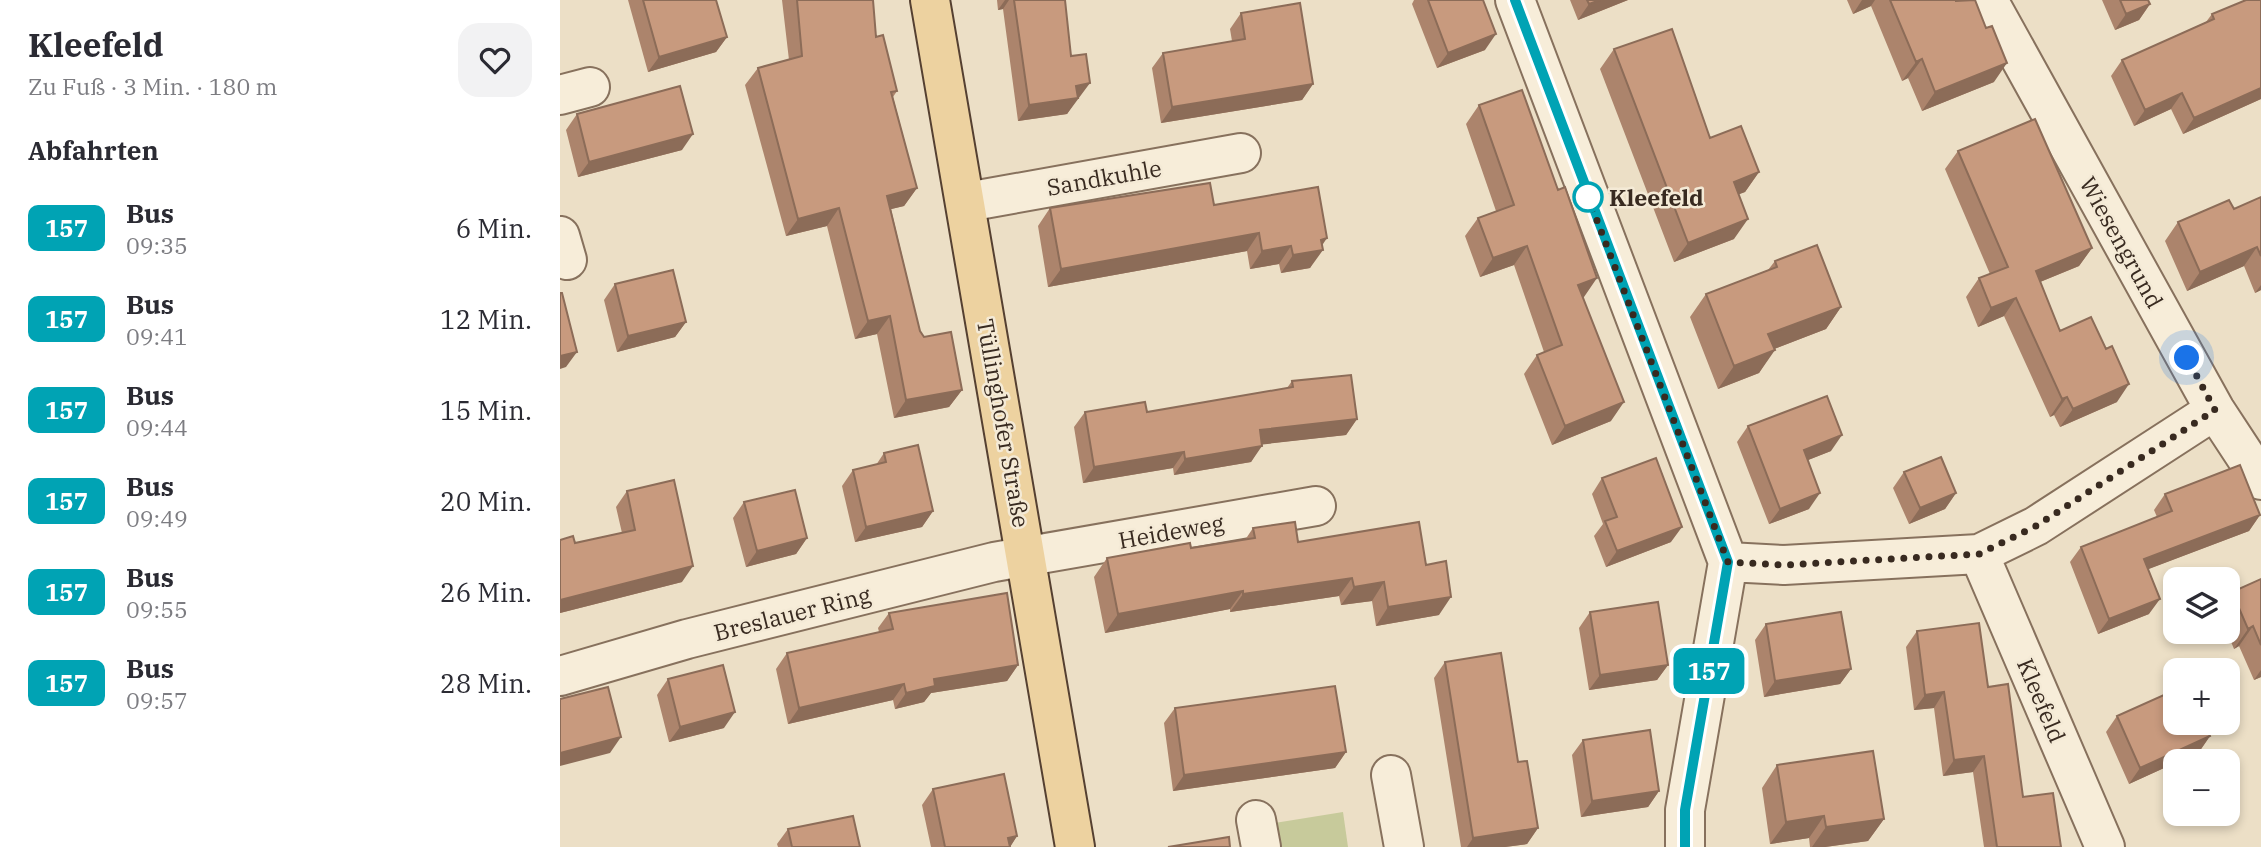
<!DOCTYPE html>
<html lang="de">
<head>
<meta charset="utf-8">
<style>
	:root { --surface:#fff; --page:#f2f2f3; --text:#2b2b33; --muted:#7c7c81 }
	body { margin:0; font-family:"IBM Plex Serif",serif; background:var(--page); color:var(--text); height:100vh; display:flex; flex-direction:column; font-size:26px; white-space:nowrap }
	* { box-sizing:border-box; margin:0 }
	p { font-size:23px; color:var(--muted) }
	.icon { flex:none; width:38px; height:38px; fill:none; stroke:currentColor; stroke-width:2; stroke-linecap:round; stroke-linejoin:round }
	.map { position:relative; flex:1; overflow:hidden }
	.sheet { display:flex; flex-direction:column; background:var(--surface); width:560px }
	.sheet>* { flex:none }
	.badge { padding:0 14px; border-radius:10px; font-size:24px; line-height:46px }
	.fabs { position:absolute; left:1603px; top:567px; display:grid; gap:14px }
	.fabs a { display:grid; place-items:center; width:77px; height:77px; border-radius:14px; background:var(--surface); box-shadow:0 4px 10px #0003; font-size:35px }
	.you { position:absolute; width:35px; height:35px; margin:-18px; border:5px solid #fff; border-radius:50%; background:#1a73e8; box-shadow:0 0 0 10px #1a73e833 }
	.map>.badge { position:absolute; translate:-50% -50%; box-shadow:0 0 0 4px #fff }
	h2 { padding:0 28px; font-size:26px; line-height:63px }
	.round { display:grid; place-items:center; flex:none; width:74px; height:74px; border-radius:21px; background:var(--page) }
	.head { display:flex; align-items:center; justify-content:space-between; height:119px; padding:0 28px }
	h1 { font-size:33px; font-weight:700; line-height:52px }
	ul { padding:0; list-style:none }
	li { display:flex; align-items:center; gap:21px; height:91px; padding:0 28px }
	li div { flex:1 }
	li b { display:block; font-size:26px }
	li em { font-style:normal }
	li .badge { min-width:77px; font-weight:700; text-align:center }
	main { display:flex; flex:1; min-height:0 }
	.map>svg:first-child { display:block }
	.green { fill:#c7ca9b }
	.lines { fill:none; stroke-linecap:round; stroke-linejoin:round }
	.minor-casing { stroke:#87715d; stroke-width:42 }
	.major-casing { stroke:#554031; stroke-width:42 }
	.minor { stroke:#f7edd9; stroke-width:38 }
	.major { stroke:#edd2a0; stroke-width:38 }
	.wall { fill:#ac846c }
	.shaded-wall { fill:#8c6c58 }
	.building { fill:#c89a7e; stroke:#8c6c58; stroke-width:2 }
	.line-casing { stroke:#fff; stroke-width:16 }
	.line { stroke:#00a3b4; stroke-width:10 }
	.walk { stroke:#382a20; stroke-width:7; stroke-dasharray:0 12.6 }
	.stop-dot { fill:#fff; stroke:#00a3b4; stroke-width:3.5 }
	.labels { text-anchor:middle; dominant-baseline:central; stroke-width:5; stroke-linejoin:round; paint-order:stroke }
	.street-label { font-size:23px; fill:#382a20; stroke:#f4ead6 }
	.stop-label { font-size:23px; font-weight:bold; fill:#382a20; stroke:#f4ead6; text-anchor:start }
</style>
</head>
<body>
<main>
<section class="sheet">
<div class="head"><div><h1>Kleefeld</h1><p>Zu Fuß · 3 Min. · 180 m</p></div><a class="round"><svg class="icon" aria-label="heart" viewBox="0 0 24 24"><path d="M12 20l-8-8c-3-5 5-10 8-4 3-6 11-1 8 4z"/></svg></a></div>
<h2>Abfahrten</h2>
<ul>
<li><span class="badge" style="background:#00a3b4;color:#fff">157</span><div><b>Bus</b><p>09:35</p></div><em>6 Min.</em></li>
<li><span class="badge" style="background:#00a3b4;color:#fff">157</span><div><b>Bus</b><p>09:41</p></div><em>12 Min.</em></li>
<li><span class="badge" style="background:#00a3b4;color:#fff">157</span><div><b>Bus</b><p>09:44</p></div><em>15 Min.</em></li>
<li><span class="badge" style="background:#00a3b4;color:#fff">157</span><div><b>Bus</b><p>09:49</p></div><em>20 Min.</em></li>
<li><span class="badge" style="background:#00a3b4;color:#fff">157</span><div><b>Bus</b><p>09:55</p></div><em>26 Min.</em></li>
<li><span class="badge" style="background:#00a3b4;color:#fff">157</span><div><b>Bus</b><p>09:57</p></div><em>28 Min.</em></li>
</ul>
</section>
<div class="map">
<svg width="1701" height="847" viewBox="0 0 1701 847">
	<rect width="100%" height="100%" fill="#ecdfc6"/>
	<path class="green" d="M783,812l5,35h-75l-4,-23z"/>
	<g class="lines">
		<g class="minor-casing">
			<path id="minor" d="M955,0l213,562 -43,248v37
				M1428,0l227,410 46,70
				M0,95l30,-8
				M407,202l274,-49
				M0,236l7,24
				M1419,554l126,293
				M1168,562l56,3 195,-11 57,-28 179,-116
				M0,676l127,-37 307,-77 322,-56
				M831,775l13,72
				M696,820l5,27"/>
		</g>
		<g class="major-casing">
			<path id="major" d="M370,0l145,847"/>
		</g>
		<use href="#minor" class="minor"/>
		<use href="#major" class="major"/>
	</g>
	<path class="wall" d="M68,0h88l11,37 -11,15 -68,20z
		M222,0h91l3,37 21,54 -4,6 24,91 -13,18 -13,3 29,122 4,6 38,53 -13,17 -55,11 -17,-84 -22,5 -28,-113 -41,10 -41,-151 13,-17 31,-8z
		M437,0h68l6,56 8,43h-2l-10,15 -49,7 -15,-112 -5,1z
		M854,0h69l2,50 -48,18 -25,-64z
		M1010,0h58l-50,20z
		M1287,0h109l38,82 -72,29 -14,-33 -6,3 -31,-75 -18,8z
		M1542,0h46l2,4 -11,16 -24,10z
		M1701,0v99l-78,35 -12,-25 -37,17 -23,-50 11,-16 84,-38 6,-8z
		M681,13l72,71 -11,16 -141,23 -9,-55 11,-15 69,-12 -2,-12z
		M1054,49l96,89 49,34 -14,20 -7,2 -4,45 -60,23 -74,-193z
		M919,105l105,192 -1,1 28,123 -59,24 -28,-71 13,-19 7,-3 -30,-87 -34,12 -15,-41 13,-18 18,-7 -30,-87z
		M17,114l105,36 -104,27 -12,-47z
		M1398,151l134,97 -13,18 -39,16 20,49 57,71 -57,25 -6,-12 -4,2 -46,-101 -26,11 -12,-30 13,-19 11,-4 -45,-105z
		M1701,197v93l-6,3 -11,-27 -57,25 -22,-50 13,-19 56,-13z
		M654,205l108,41 -12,22 -29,5 -2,-9 -29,5 -3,-18 -199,36 -10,-61 12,-18z
		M1215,261l66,46 -15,22 -52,20 -15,24 -41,16 -28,-72 16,-23 62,-24z
		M55,284l71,38 -11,15 -58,15 -13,-52z
		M732,381l65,38 -11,16 -84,9 -11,18 -77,13 -1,-7 -90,15 -9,-56 11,-15h62l140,-24z
		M1188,426l83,25 -23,9 1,49 -40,15 -32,-82z
		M324,453l49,58 -11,16 -67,15 -13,-56 11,-16 23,-5z
		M1344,472l52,21 -11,16 -36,15 -16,-36z
		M1042,478l69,64 -65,25 -12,-31 9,-12 -11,-30z
		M67,491l55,91 -122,31v-73l15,3 47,-10 -6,-26z
		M1605,494l95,21 -11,16 -101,38 1,45 -51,20 -28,-72 11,-15 76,-30 -3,-7z
		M184,502l63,36 -11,16 -50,13 -13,-49z
		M693,528l45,14 128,23 13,50 -63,11 -4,-25 -31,4 -2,-9 -109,16v-3l-125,24 -11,-56 13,-19 84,-10 54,-8z
		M1701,579v98l-7,3 -15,-34 -5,3 -7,-17h1v-35l4,-5z
		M1030,612l78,53 -11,15 -68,10 -10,-62z
		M329,613l129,52 -11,16 -76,12 -7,9 -29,7 -2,-9 -105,24 -12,-55 11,-16 92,-21 -1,-4z
		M1206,624l85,45 -11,15 -76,13 -9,-57z
		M1357,631l71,56 35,110 38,50h-77l-11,-75 -30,4 -9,-68 -20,2 -8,-63z
		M885,662l73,100 20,66 -11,16 -22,3h-44l-27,-169z
		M108,679l56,49 -55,14 -12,-47z
		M615,708l171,44 -11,16 -162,23 -9,-68z
		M1557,716l93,20 -11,16 -21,9h-3v2l-46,21 -23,-52z
		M1023,740l76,51 -11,16 -67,10 -9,-62z
		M1217,765l107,54 -16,22 -43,6h-15l-1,-9 -39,6 -8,-56z
		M373,789l84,47 -7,11h-79l-9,-42z
		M228,829l72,18h-82l-1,-3z"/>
	<path class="shaded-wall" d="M445,0h4l-6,9 -5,1z
		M1040,0h28l-50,20 11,-16z
		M1302,0h13l-4,6 -18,8z
		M1590,4l-11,16 -24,10 11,-16z
		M936,34l-11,16 -48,18 11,-15z
		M167,37l-11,15 -68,20 11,-15z
		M1362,59l-14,19 -6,3 14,-19z
		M1447,63l-13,19 -72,29 13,-19z
		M530,83l-23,31 -49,7 11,-16 47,-19z
		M753,84l-11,16 -141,23 11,-16z
		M1701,88v11l-78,35 11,-16z
		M1622,93l-11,16 -37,17 11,-16z
		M133,134l-11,16 -104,27 11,-15z
		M1199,172l-14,20 -25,10 14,-20z
		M357,188l-13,18 -29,7 12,-17z
		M279,208l-12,18 -41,10 12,-17z
		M1188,219l-14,20 -60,23 14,-19z
		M699,233l-12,18 -199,36 13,-18z
		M767,238l-8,12h4l-13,18 -29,5 12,-18 28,-15z
		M731,246l-12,18 -29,5 12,-18z
		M967,246l-13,19 -34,12 13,-19z
		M1697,247l-13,19 -57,25 13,-19z
		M1532,248l-13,18 -56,23 13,-18z
		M1037,278l-13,19 -19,7 13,-19z
		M1701,285v5l-6,3z
		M1456,298l-12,18 -26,11 13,-19z
		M1281,307l-15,22 -73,28 15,-23z
		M330,316l-13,18 -22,5 13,-18z
		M126,322l-11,15 -58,15 11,-16z
		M1215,350l-16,23 -41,16 16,-23z
		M17,352l-11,15 -6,2v-13z
		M1569,384l-12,18 -57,25 13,-18z
		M402,390l-13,17 -55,11 12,-18z
		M1507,397l-13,18 -4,2 12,-18z
		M1064,402l-13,19 -59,24 13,-19z
		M797,419l-11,16 -97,11 11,-16z
		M1282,435l-11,16 -38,15 11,-16z
		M702,446l-11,16 -77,13 11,-16z
		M624,452l-11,16 -90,15 11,-16z
		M1260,493l-11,16 -40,15 11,-15z
		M1396,493l-11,16 -36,15 11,-16z
		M373,511l-11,16 -67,15 11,-15z
		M1700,515l-11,16 -116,44 11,-16z
		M1122,527l-11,15 -65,25 11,-16z
		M247,538l-11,16 -50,13 11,-16z
		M133,566l-11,16 -122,31v-13z
		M792,578l-13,18 -109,16 13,-18z
		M824,582l-12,19 -31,4 13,-18z
		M683,591l-13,18 -125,24 13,-19z
		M891,597l-12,18 -63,11 12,-19z
		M1600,599l-11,15 -51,20 11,-15z
		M1693,626l-14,20 -5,3 14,-20z
		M458,665l-11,16 -76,12 -7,9 -29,7 11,-16 28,-14z
		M1108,665l-11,15 -68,10 11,-15z
		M1291,669l-11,15 -76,13 11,-16z
		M1701,670v7l-7,3z
		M344,684l-11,16 -105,24 11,-16z
		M1384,692l-10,16 -20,2 11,-15z
		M175,712l-11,16 -55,14 11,-15z
		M1650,736l-11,16 -21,9h-3v2l-46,21 11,-16z
		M61,737l-11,16 -50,13v-13z
		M786,752l-11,16 -162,23 11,-16z
		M1424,756l-11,16 -30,4 11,-16z
		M1099,791l-11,16 -67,10 11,-16z
		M1264,816l-15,22 -39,6 16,-22z
		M1324,819l-16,22 -43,6h-13l14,-20z
		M978,828l-11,16 -22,3h-38l6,-9z
		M457,836l-7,11 -2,-9z"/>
	<path class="building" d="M83,0h73l11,37 -68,20z
		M237,0h76l3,37 7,-2 14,56 -6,1 26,96 -30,8 33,135 4,6 27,-5 11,58 -56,10 -16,-84 -22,5 -29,-113 -41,11 -40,-151 44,-12z
		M454,0h51l6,56 15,-2 4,29 -14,3 2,12 -49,7z
		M868,0h55l13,34 -48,19z
		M1027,0h13l-11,4z
		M1330,0h66v1l19,-1 11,28 6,-2 15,37 -72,29 -13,-33 -6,3z
		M1560,0h28l2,4 -24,10z
		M1686,0h15v88l-67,30 -12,-25 -37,17 -23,-50 92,-41 -2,-5z
		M740,3l13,81 -141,23 -9,-54 82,-14 -4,-26z
		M1112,29l38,109 31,-12 18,46 -25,10 14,37 -60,24 -74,-194z
		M120,86l13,48 -104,28 -12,-48z
		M962,90l36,100 7,-3 32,91 -19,7 46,117 -59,24 -28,-71 25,-10 -35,-99 -34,12 -15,-40 36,-13 -35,-100z
		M1475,119l57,129 -56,23 24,60 31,-14 15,32 6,-3 17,38 -56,25 -6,-12 -5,2 -46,-101 -25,10 -12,-30 29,-11 -50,-116z
		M650,183l4,22 104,-18 9,51 -6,2 2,10 -30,5 -2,-9 -29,5 -3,-18 -198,36 -11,-61z
		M1701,197v59l-4,-9 -57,25 -22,-50 51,-22 5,9z
		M1257,245l24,62 -73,27 7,16 -41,16 -28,-72 71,-27 -2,-6z
		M113,270l13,52 -58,14 -13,-52z
		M0,293h2l15,59 -17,4z
		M791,375l6,44 -97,11 2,16 -77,13 -1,-7 -90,15 -9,-55 60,-10 2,10 146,-25 -1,-6z
		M1267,396l15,39 -38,15 16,43 -40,16 -32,-83z
		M358,445l15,66 -67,16 -13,-57 33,-8 -2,-9z
		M1381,457l15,36 -36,15 -16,-36z
		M1096,458l26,69 -65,24 -12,-30 12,-4 -15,-39z
		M1680,465l20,50 -116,44 16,40 -51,20 -28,-72 91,-36 -7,-17z
		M114,480l19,86 -133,34v-60l13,-4 2,7 60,-13 -8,-39z
		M235,490l12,48 -50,13 -13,-49z
		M735,522l3,20 121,-20 7,43 20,-4 5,36 -63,10 -4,-25 -30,5 -2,-9 -109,16v-3l-125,23 -11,-56 83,-15 1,5 64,-10 -2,-10z
		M1701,579v66l-8,-19 -5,3 -16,-37z
		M447,593l11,72 -84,14 1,7 -29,7 -2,-9 -105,24 -12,-55 106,-24 -4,-16z
		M1098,602l10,63 -68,10 -10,-63z
		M1281,612l10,57 -76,12 -9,-57z
		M1419,623l9,64 20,-3 15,113 30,-4 8,54h-64l-13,-91 -30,4 -10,-68 -19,3 -8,-64z
		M941,653l17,109 9,-1 11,67 -65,10 -28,-176z
		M163,665l12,47 -55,15 -12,-48z
		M775,686l11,66 -162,23 -9,-67z
		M48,687l13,50 -61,16v-54z
		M1615,690v33h29l6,13 -70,32 -23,-52z
		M1090,730l9,61 -67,10 -9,-61z
		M1313,751l11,68 -58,8 -2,-11 -38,6 -9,-57z
		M444,774l13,62 -9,2 2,9h-65l-12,-58z
		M293,816l7,31h-68l-4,-18z
		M669,837l1,10h-62z"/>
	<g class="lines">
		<g class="line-casing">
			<path id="line" d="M955,0l213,562 -43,248v37"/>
		</g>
		<use href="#line" class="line"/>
		<path class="walk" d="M1028,197l140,365 56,3 195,-11 57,-28 179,-116 -28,-52"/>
	</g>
	<circle class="stop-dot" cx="1028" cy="197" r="14"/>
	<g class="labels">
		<g class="street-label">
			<text transform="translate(544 177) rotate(-10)">Sandkuhle</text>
			<text transform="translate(1562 242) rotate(61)">Wiesengrund</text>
			<text transform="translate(444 423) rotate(80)">Tüllinghofer Straße</text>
			<text transform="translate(611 531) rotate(-10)">Heideweg</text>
			<text transform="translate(232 613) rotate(-14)">Breslauer Ring</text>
			<text transform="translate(1482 700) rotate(67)">Kleefeld</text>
		</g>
		<g class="stop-label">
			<text x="1049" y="197">Kleefeld</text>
		</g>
	</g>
</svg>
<div class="fabs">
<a><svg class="icon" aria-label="layers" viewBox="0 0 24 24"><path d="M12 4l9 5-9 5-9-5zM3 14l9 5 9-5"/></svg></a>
<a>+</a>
<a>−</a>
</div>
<div class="you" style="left:1627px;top:358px"></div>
<b class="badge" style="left:1149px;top:671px;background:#00a3b4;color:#fff">157</b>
</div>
</main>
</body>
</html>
